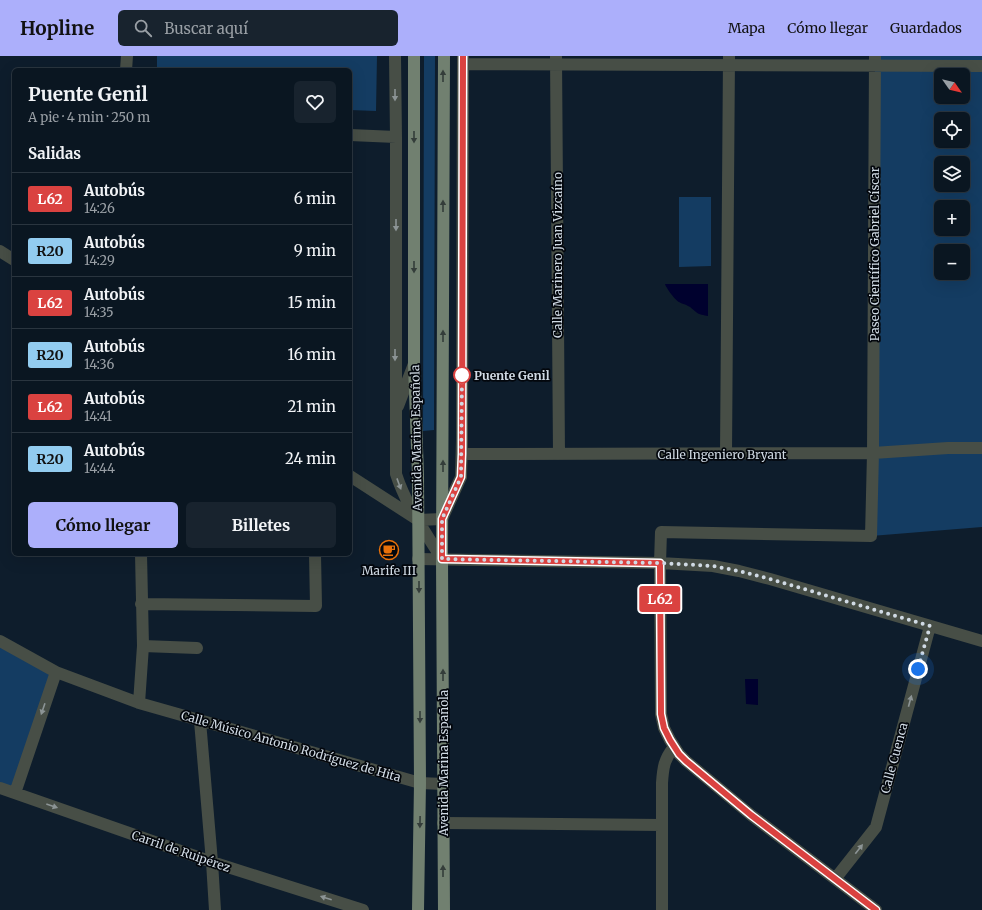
<!DOCTYPE html>
<html lang="es">
<head>
<meta charset="utf-8">
<style>
	:root { --surface:#0a1621; --page:#18232e; --text:#f1f3f6; --muted:#999fa5; --line:#2a353f; --accent:#acaffb }
	body { margin:0; font-family:Merriweather,serif; background:var(--page); color:var(--text); height:100vh; display:flex; flex-direction:column; font-size:15px; white-space:nowrap }
	* { box-sizing:border-box; margin:0 }
	p { font-size:13px; color:var(--muted) }
	.icon { flex:none; width:22px; height:22px; fill:none; stroke:currentColor; stroke-width:2; stroke-linecap:round; stroke-linejoin:round }
	.map { position:relative; flex:1; overflow:hidden }
	.sheet { position:absolute; left:12px; top:12px; width:340px; height:488px; display:flex; flex-direction:column; background:var(--surface); border-radius:6px; box-shadow:0 4px 16px #0002,0 0 0 1px var(--line) }
	.sheet>* { flex:none }
	.badge { padding:0 8px; border-radius:3px; font-size:14px; line-height:26px }
	.needle { width:26px; rotate:124deg }
	.buttons { position:absolute; left:934px; top:12px; display:grid; gap:8px }
	.buttons a { display:grid; place-items:center; width:36px; height:36px; border-radius:6px; background:var(--surface); box-shadow:0 4px 16px #0002,0 0 0 1px var(--line); font-size:20px }
	.you { position:absolute; width:20px; height:20px; margin:-10px; border:3px solid #fff; border-radius:50%; background:#1a73e8; box-shadow:0 0 0 6px #1a73e833 }
	.map>.badge { position:absolute; translate:-50% -50%; box-shadow:0 0 0 2px #fff }
	h2 { padding:0 16px; font-size:15px; line-height:36px }
	.round { display:grid; place-items:center; flex:none; width:42px; height:42px; border-radius:6px; background:var(--page) }
	.overview { display:flex; align-items:center; justify-content:space-between; height:68px; padding:0 16px }
	h1 { font-size:19px; font-weight:700; line-height:30px }
	.button { display:flex; gap:8px; margin-top:auto; padding:8px 16px }
	.button a { flex:1; height:46px; border-radius:6px; background:var(--accent); color:#111; font-size:16px; font-weight:700; line-height:46px; text-align:center }
	.button a+a { background:var(--page); color:var(--text) }
	ul { padding:0; list-style:none }
	li { display:flex; align-items:center; gap:12px; height:52px; padding:0 16px; border-top:1px solid var(--line) }
	li div { flex:1 }
	li b { display:block; font-size:15px }
	li em { font-style:normal }
	li .badge { min-width:44px; font-weight:700; text-align:center }
	header { display:flex; align-items:center; gap:24px; box-sizing:border-box; height:56px; padding:0 20px; background:var(--accent); color:#111 }
	header strong { font-size:19px }
	nav { display:flex; gap:22px; margin-inline-start:auto; font-size:14px }
	.search { width:280px; height:36px; background:var(--page); display:flex; align-items:center; gap:10px; box-sizing:border-box; padding:0 14px; border-radius:6px; color:var(--muted); font-size:15px }
	.map>svg:first-child { display:block }
	.green { fill:#143c62; fill-rule:evenodd }
	.water { fill:#00012e }
	.lines { fill:none; stroke-linecap:round; stroke-linejoin:round }
	.minor { stroke:#474e46; stroke-width:12 }
	.major { stroke:#718070; stroke-width:12 }
	.oneway { fill:#343d3a }
	.oneway2 { fill:#8c9495 }
	.line-casing { stroke:#fff; stroke-width:9 }
	.line { stroke:#da4240; stroke-width:6 }
	.walk { stroke:#d0dae4; stroke-width:4; stroke-dasharray:0 7.2 }
	.stop-dot { fill:#fff; stroke:#da4240; stroke-width:2 }
	.labels { text-anchor:middle; dominant-baseline:central; stroke-width:3.5; stroke-linejoin:round; paint-order:stroke }
	.street-label { font-size:12px; fill:#d0dae4; stroke:#03070d }
	.stop-label { font-size:12px; font-weight:bold; fill:#d0dae4; stroke:#03070d; text-anchor:start }
	.poi-label { font-size:12px; fill:#d0dae4; stroke:#03070d }
</style>
</head>
<body>
<header>
<strong>Hopline</strong>
<div class="search"><svg class="icon" aria-label="search" viewBox="0 0 24 24"><circle cx="10" cy="10" r="6"/><path d="M15 15l6 6"/></svg>Buscar aquí</div>
<nav><a>Mapa</a><a>Cómo llegar</a><a>Guardados</a></nav>
</header>
<div class="map">
<svg width="982" height="854" viewBox="0 0 982 854">
	<rect width="100%" height="100%" fill="#0e1d2c"/>
	<path class="green" d="M157,0h220l-1,55 -26,-1v-40h-193z
		M424,0h11l-1,374 -11,1z
		M875,0h107v471l-111,9zM941,19h22v22h-22zM941,63h22v22h-22zM941,107h22v22h-22zM941,151h22v22h-22zM941,195h22v22h-22z
		M679,141h32v69l-32,1z
		M0,585l56,31 -41,121 -15,-5z"/>
	<path class="water" d="M665,228h43v32c-4,-1 -9,-1 -12,-4 -3,-2 -5,-5 -8,-6 -3,-2 -6,-2 -9,-4 -3,-1 -13,-14 -14,-18z
		M745,623h13v26l-12,-1z"/>
	<g class="lines">
		<path class="minor" d="M395,0l1,81v337c10,31 29,58 46,85
			M875,0l-2,397 -2,83 -210,-4 -1,31 53,3 26,5 31,8 212,62
			M556,1l3,397
			M463,8l519,2
			M126,14l1,-14
			M350,79l46,2
			M0,195l14,9
			M398,350l16,-42
			M462,398l411,-1 75,-5h34
			M726,398l3,-398
			M350,420l65,42
			M418,464l24,-1 19,-42 1,-38 1,-382
			M418,503l242,4 1,151 3,14 6,12 9,14 7,7 65,54 125,95
			M141,548l175,2 -1,-52
			M0,585l56,31 83,31 281,80 23,1
			M143,590l54,2
			M139,647l4,-57 -2,-92
			M200,665l12,141 3,48
			M0,732l212,74 151,48
			M15,737l41,-121
			M443,767l219,2
			M835,823l41,-52 54,-201
			M662,854v-127c1,-15 2,-24 12,-36"/>
		<path class="major" d="M414,0v308l4,111 2,308 -2,127
			M444,854l-2,-351 2,-503"/>
	</g>
	<defs><path id="oneway-solid" d="M-6-.8H1V-3.2L6.5 0L1 3.2V.8H-6Z"/></defs>
	<g class="oneway">
		<use href="#oneway-solid" transform="translate(443 20) rotate(-90)"/>
		<use href="#oneway-solid" transform="translate(414 81) rotate(90)"/>
		<use href="#oneway-solid" transform="translate(443 150) rotate(-90)"/>
		<use href="#oneway-solid" transform="translate(414 211) rotate(90)"/>
		<use href="#oneway-solid" transform="translate(443 280) rotate(-90)"/>
		<use href="#oneway-solid" transform="translate(443 410) rotate(-90)"/>
		<use href="#oneway-solid" transform="translate(419 531) rotate(90)"/>
		<use href="#oneway-solid" transform="translate(443 619) rotate(-90)"/>
		<use href="#oneway-solid" transform="translate(420 661) rotate(90)"/>
		<use href="#oneway-solid" transform="translate(420 766) rotate(91)"/>
		<use href="#oneway-solid" transform="translate(443 815) rotate(-90)"/>
	</g>
	<g class="oneway2">
		<use href="#oneway-solid" transform="translate(395 39) rotate(90)"/>
		<use href="#oneway-solid" transform="translate(396 169) rotate(90)"/>
		<use href="#oneway-solid" transform="translate(395 299) rotate(90)"/>
		<use href="#oneway-solid" transform="translate(399 428) rotate(70)"/>
		<use href="#oneway-solid" transform="translate(910 645) rotate(-75)"/>
		<use href="#oneway-solid" transform="translate(43 653) rotate(109)"/>
		<use href="#oneway-solid" transform="translate(52 750) rotate(19)"/>
		<use href="#oneway-solid" transform="translate(859 793) rotate(-52)"/>
		<use href="#oneway-solid" transform="translate(326 842) rotate(-162)"/>
	</g>
	<g class="lines">
		<g class="line-casing">
			<path id="line" d="M463,0l-1,398 -1,23 -19,42v40l218,4 1,151 3,14 6,12 9,14 7,7 65,54 125,95"/>
		</g>
		<use href="#line" class="line"/>
		<path class="walk" d="M462,319l-1,102 -19,42v40l218,4 53,3 26,5 31,8 160,47 -12,43"/>
	</g>
	<defs>
		<g id="cafe-ring" transform="scale(1)"><circle r="9.5" fill="#03070d" stroke="#e8710a" stroke-width="1.5"/><path d="M-5.5-4.5H6V0H3Q3 3.5 0 3.5H-2.5Q-5.5 3.5-5.5 0ZM3-3.2v2h1.7v-2ZM-6 4.5H4V6H-6Z" fill="#e8710a"/></g>
	</defs>
	<g fill-rule="evenodd">
		<use href="#cafe-ring" x="389" y="494"/>
	</g>
	<circle class="stop-dot" cx="462" cy="319" r="8"/>
	<g class="labels">
		<g class="street-label">
			<text transform="translate(874 198) rotate(-90)">Paseo Científico Gabriel Císcar</text>
			<text transform="translate(557 199) rotate(-90)">Calle Marinero Juan Vizcaíno</text>
			<text transform="translate(416 382) rotate(-91)">Avenida Marina Española</text>
			<text x="722" y="398">Calle Ingeniero Bryant</text>
			<text transform="translate(291 690) rotate(16)">Calle Músico Antonio Rodríguez de Hita</text>
			<text transform="translate(894 702) rotate(-75)">Calle Cuenca</text>
			<text transform="translate(443 707) rotate(-90)">Avenida Marina Española</text>
			<text transform="translate(181 795) rotate(19)">Carril de Ruipérez</text>
		</g>
		<g class="stop-label">
			<text x="474" y="319">Puente Genil</text>
		</g>
		<g class="poi-label">
			<text x="389" y="514">Marife III</text>
		</g>
	</g>
</svg>
<div class="buttons">
<a><svg class="needle" viewBox="-14 -14 28 28"><path d="M0-13l5 13h-10z" fill="#e53935"/><path d="M0 13l5-13h-10z" fill="#999fa5"/></svg></a>
<a><svg class="icon" aria-label="locate" viewBox="0 0 24 24"><circle cx="12" cy="12" r="6"/><path d="M12 2v4M12 18v4M2 12h4M18 12h4"/></svg></a>
<a><svg class="icon" aria-label="layers" viewBox="0 0 24 24"><path d="M12 4l9 5-9 5-9-5zM3 14l9 5 9-5"/></svg></a>
<a>+</a>
<a>−</a>
</div>
<div class="you" style="left:918px;top:613px"></div>
<b class="badge" style="left:660px;top:543px;background:#da4240;color:#fff">L62</b>
<section class="sheet">
<div class="overview"><div><h1>Puente Genil</h1><p>A pie · 4 min · 250 m</p></div><a class="round"><svg class="icon" aria-label="heart" viewBox="0 0 24 24"><path d="M12 20l-8-8c-3-5 5-10 8-4 3-6 11-1 8 4z"/></svg></a></div>
<h2>Salidas</h2>
<ul>
<li><span class="badge" style="background:#da4240;color:#fff">L62</span><div><b>Autobús</b><p>14:26</p></div><em>6 min</em></li>
<li><span class="badge" style="background:#92ccf0;color:#111">R20</span><div><b>Autobús</b><p>14:29</p></div><em>9 min</em></li>
<li><span class="badge" style="background:#da4240;color:#fff">L62</span><div><b>Autobús</b><p>14:35</p></div><em>15 min</em></li>
<li><span class="badge" style="background:#92ccf0;color:#111">R20</span><div><b>Autobús</b><p>14:36</p></div><em>16 min</em></li>
<li><span class="badge" style="background:#da4240;color:#fff">L62</span><div><b>Autobús</b><p>14:41</p></div><em>21 min</em></li>
<li><span class="badge" style="background:#92ccf0;color:#111">R20</span><div><b>Autobús</b><p>14:44</p></div><em>24 min</em></li>
</ul>
<div class="button"><a>Cómo llegar</a><a>Billetes</a></div>
</section>
</div>
</body>
</html>
